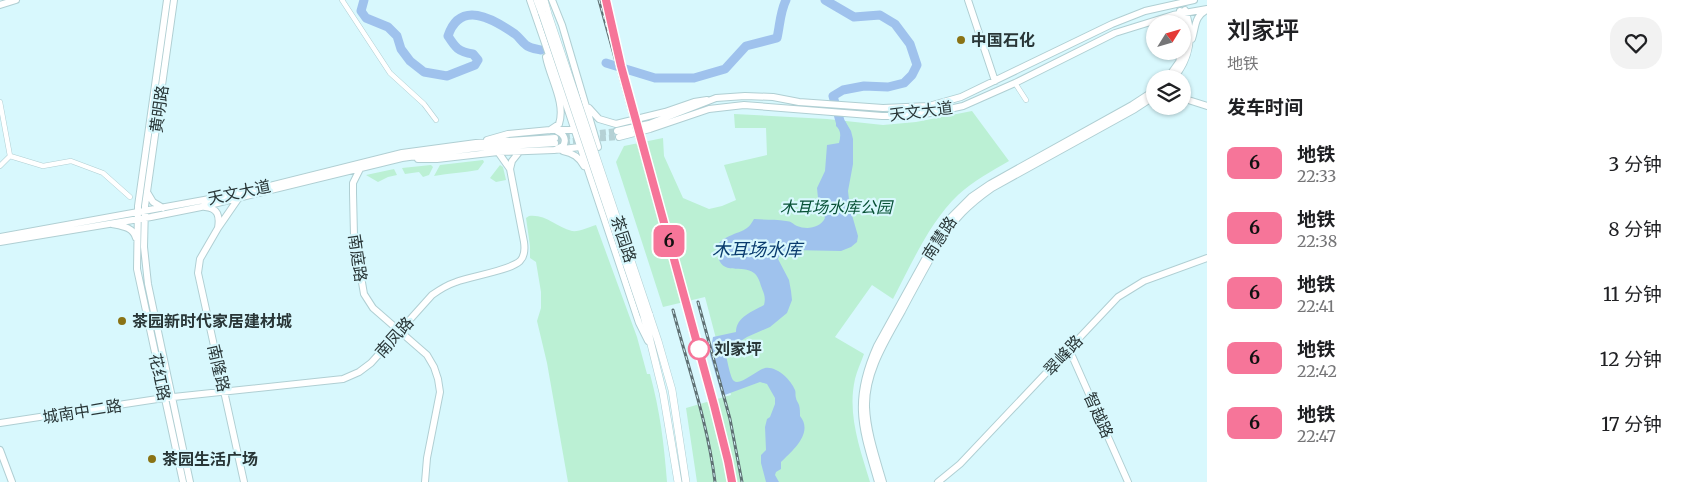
<!DOCTYPE html>
<html lang="zh">
<head>
<meta charset="utf-8">
<style>
	:root { --surface:#fff; --page:#f2f2f2; --text:#202124; --muted:#757577 }
	body { margin:0; font-family:Merriweather,"Noto Sans SC",serif; background:var(--page); color:var(--text); height:100vh; display:flex; flex-direction:column; font-size:19px; white-space:nowrap }
	* { box-sizing:border-box; margin:0 }
	p { font-size:16px; color:var(--muted) }
	.icon { flex:none; width:28px; height:28px; fill:none; stroke:currentColor; stroke-width:2; stroke-linecap:round; stroke-linejoin:round }
	.map { position:relative; flex:1; overflow:hidden }
	.panel { display:flex; flex-direction:column; background:var(--surface); width:475px }
	.panel>* { flex:none }
	.badge { padding:0 10px; border-radius:8px; font-size:18px; line-height:32px }
	.needle { width:32px; rotate:53deg }
	.controls { position:absolute; left:1146px; top:15px; display:grid; gap:10px }
	.controls a { display:grid; place-items:center; width:45px; height:45px; border-radius:50%; background:var(--surface); box-shadow:0 1px 4px #0004; font-size:25px }
	.map>.badge { position:absolute; translate:-50% -50%; box-shadow:0 0 0 2px #fff }
	h2 { padding:0 20px; font-size:19px; line-height:45px }
	.round { display:grid; place-items:center; flex:none; width:52px; height:52px; border-radius:20px; background:var(--page) }
	.summary { display:flex; align-items:center; justify-content:space-between; height:85px; padding:0 20px }
	h1 { font-size:24px; font-weight:600; line-height:38px }
	ul { padding:0; list-style:none }
	li { display:flex; align-items:center; gap:15px; height:65px; padding:0 20px }
	li div { flex:1 }
	li b { display:block; font-size:19px }
	li em { font-style:normal }
	li .badge { min-width:55px; font-weight:700; text-align:center }
	main { display:flex; flex:1; min-height:0 }
	.map>svg:first-child { display:block }
	.green { fill:#bbf0d4 }
	.water { fill:#9fc2ed }
	.lines { fill:none; stroke-linecap:round; stroke-linejoin:round }
	.river { stroke:#9fc2ed; stroke-width:9 }
	.secondary-tunnel { stroke:#b5d1d5; stroke-width:6; stroke-dasharray:6 3; stroke-linecap:butt }
	.street-casing { stroke:#b0cfd3; stroke-width:5.5 }
	.secondary-casing { stroke:#b0cfd3; stroke-width:8 }
	.primary-casing { stroke:#b0cfd3; stroke-width:8 }
	.street { stroke:#fff; stroke-width:4.5 }
	.secondary { stroke:#fff; stroke-width:6 }
	.primary { stroke:#fff; stroke-width:7 }
	.rail-casing { stroke:#5f7174; stroke-width:3 }
	.rail { stroke:#d8f8fd; stroke-width:1; stroke-dasharray:4; stroke-linecap:butt }
	.primary-bridge-casing { stroke:#b0cfd3; stroke-width:8; stroke-linecap:butt }
	.primary-bridge { stroke:#fff; stroke-width:7 }
	.line-casing { stroke:#fff; stroke-width:11 }
	.line { stroke:#f67599; stroke-width:8 }
	.poi-dot { fill:#8a7315; stroke:#d8f8fd; stroke-width:2 }
	.stop-dot { fill:#fff; stroke:#f67599; stroke-width:2.5 }
	.labels { text-anchor:middle; dominant-baseline:central; stroke-width:4.5; stroke-linejoin:round; paint-order:stroke }
	.poi-label { font-size:16px; font-weight:bold; fill:#293637; stroke:#d8f8fd; text-anchor:start }
	.street-label { font-size:16px; fill:#293637; stroke:#d8f8fd }
	.park-label { font-size:16px; font-style:italic; fill:#065035; stroke:#d8f8fd }
	.stop-label { font-size:16px; font-weight:bold; fill:#293637; stroke:#d8f8fd; text-anchor:start }
	.water-label { font-size:18px; font-style:italic; fill:#093b6e; stroke:#d8f8fd }
</style>
</head>
<body>
<main>
<div class="map">
<svg width="1207" height="482" viewBox="0 0 1207 482">
	<rect width="100%" height="100%" fill="#d8f8fd"/>
	<path class="green" d="M972,111l37,50c-17,10 -36,20 -51,34 -29,28 -46,68 -65,104l-21,-14 -37,52 29,17c-3,8 -7,17 -9,25 -8,35 5,70 15,103h-173l-11,-74 45,-13 -26,-98 -42,10 -47,-145 8,-16 39,-8 1,18 19,42 26,11 13,-3 14,-6 -12,-35 43,-10 -1,-27h-31l-1,-14 93,5 56,6 33,-3z
		M483,160l1,2 -6,8c-15,3 -29,3 -44,6l6,-11z
		M431,165l2,2 -4,8 -6,2 -4,-5 -14,2 -3,-6z
		M500,165l3,2 3,13 -10,2 -6,-4z
		M394,169l3,6 -9,2 -10,5 -12,-7z
		M529,216c17,-2 27,11 43,15 7,1 17,-4 24,-6l41,112 10,37h3c10,37 14,69 17,108h-99l-21,-119 -10,-42 4,-13v-16l-5,-30 -6,-4v-12l-4,-28z"/>
	<path class="water" d="M836,120l9,1 6,10 2,8v25l-5,27 2,17 8,28 -1,6 -6,5 -10,4 -50,-1c-7,1 -10,2 -13,9l11,21 2,11 1,9 -5,13 -17,14 -23,10 -22,14c2,7 5,27 9,30 6,5 23,-11 31,-13 12,-2 26,12 30,22 1,3 0,4 1,8 0,2 2,4 3,7 1,3 1,8 1,11 14,17 -8,35 -19,46v7l-5,3 -1,3 4,7h-13l-5,-19v-8l5,-5 -1,-23 2,-8 3,-2 5,-13v-6l-8,-14 -7,-2 -38,14 -12,-41 3,-18 23,-5c0,-15 17,-21 28,-27 2,-8 0,-11 -3,-19 -1,-4 -3,-10 -7,-13 -12,-10 -36,6 -37,-24 0,-12 22,-15 30,-21 3,-2 5,-6 7,-9 11,1 22,0 32,2 5,0 7,3 11,5 10,4 23,2 28,-8l-7,-20 -1,-10 8,-17 2,-26 12,-2c2,-7 2,-13 -3,-17z"/>
	<g class="lines">
		<path class="river" d="M364,0l-3,11 5,7 22,9 9,9 4,13 9,12 14,11 23,4 28,-11 3,-5 -5,-6c-15,-2 -18,-7 -25,-18 12,-36 44,-18 67,-2 4,3 7,8 11,11 3,3 10,4 15,5
			M825,0l29,17 26,-2 15,9 15,20 7,21 -5,10 -8,8 -16,4 -24,-1 -21,4 -10,6 7,25 5,10
			M606,63l49,15h39l31,-9 21,-23 31,-8c3,-13 3,-26 9,-38"/>
		<path class="secondary-tunnel" d="M591,134l26,-3
			M555,138l26,-3
			M591,139l28,-2
			M555,143l26,-3"/>
		<g class="street-casing">
			<path id="street" d="M342,0l48,73 34,31 12,16
				M1015,83l11,17
				M0,102l10,54 33,10 28,-5 32,12 27,24
				M0,166l10,-10"/>
		</g>
		<g class="secondary-casing">
			<path id="secondary" d="M167,0l-29,206 -1,63 46,213
				M174,0l-29,206 -1,41 4,37 42,198
				M530,0l35,101 74,222 9,18
				M968,0l27,81
				M0,5l16,-5
				M1180,11l4,20 -2,18
				M1159,22l7,-1 8,3
				M1192,39c4,-12 2,-23 15,-29
				M546,57c4,21 20,46 13,67l-9,6
				M1167,79l12,-17 3,-11
				M1173,79c17,-20 21,-44 12,-69
				M1182,98l25,8
				M589,108l10,11 17,5 49,-12 29,-10 13,-2
				M557,131c7,3 10,9 6,15l-6,3
				M617,131l32,-7 67,-26 29,-2 28,1 26,5 84,6 46,-2 32,-9 151,-73 33,-13 49,-11
				M619,137l31,-8 59,-20 35,-4 138,11h19l30,-3 32,-7 52,-23 100,-50 58,-18 34,-6
				M487,140l21,-6 42,-4h29
				M563,151c10,2 16,6 21,15
				M498,152l12,17
				M418,159h19l61,-7 56,-2 26,-3h18l-36,-122 -10,-25
				M360,169l-7,14v10l1,43 10,58 9,14 54,47 7,12 4,12 2,13 -13,66 -2,24
				M147,192l6,10 10,6
				M205,207c13,1 15,9 13,21l20,-29
				M112,224c10,2 21,3 24,14
				M218,228l-18,31 -2,14 46,209
				M0,237l237,-43 165,-41 74,-10 79,-5
				M0,242l151,-25 50,-10 201,-49 74,-10 79,-5
				M1069,349l59,133
				M0,423l164,-25 179,-19 16,-7 12,-9 61,-68c7,-5 15,-10 24,-13 15,-6 53,-11 64,-21 5,-5 5,-12 4,-19l-14,-73 2,-8 8,-10
				M0,450l12,32
				M878,482c-16,-55 -26,-80 -1,-136l68,-123 26,-26 19,-13 142,-79 23,-15
				M883,482c-7,-24 -16,-50 -17,-75 -1,-35 20,-67 36,-96 12,-23 25,-46 37,-68 16,-25 29,-38 53,-55l143,-79 20,-13
				M938,482l22,-18 158,-167 26,-16 63,-23"/>
		</g>
		<g class="primary-casing">
			<path id="primary" d="M537,0l5,13
				M544,0l4,14
				M649,314l9,27 14,49 14,92
				M644,316l19,77 15,89"/>
		</g>
		<use href="#street" class="street"/>
		<use href="#secondary" class="secondary"/>
		<use href="#primary" class="primary"/>
		<g class="rail-casing">
			<path id="rail" d="M599,0l112,406 14,56 4,20
				M698,302l32,117 12,63
				M673,310c15,57 35,114 42,172"/>
		</g>
		<use href="#rail" class="rail"/>
		<g class="primary-bridge-casing">
			<path id="primary-bridge" d="M542,13l102,303
				M548,14l101,300"/>
		</g>
		<use href="#primary-bridge" class="primary-bridge"/>
	</g>
	<g class="lines">
		<g class="line-casing">
			<path id="line" d="M606,0l15,66 93,339 14,56 4,21"/>
		</g>
		<use href="#line" class="line"/>
	</g>
	<g class="poi-dot">
		<circle cx="961" cy="40" r="5"/>
		<circle cx="122" cy="321" r="5"/>
		<circle cx="152" cy="459" r="5"/>
	</g>
	<circle class="stop-dot" cx="699" cy="349" r="10"/>
	<g class="labels">
		<g class="poi-label">
			<text x="971" y="40">中国石化</text>
			<text x="132" y="321">茶园新时代家居建材城</text>
			<text x="162" y="459">茶园生活广场</text>
		</g>
		<g class="street-label">
			<text transform="translate(159 109) rotate(-82)">黄明路</text>
			<text transform="translate(921 111) rotate(-7)">天文大道</text>
			<text transform="translate(239 192) rotate(-12)">天文大道</text>
			<text transform="translate(939 238) rotate(-57)">南慧路</text>
			<text transform="translate(624 239) rotate(72)">茶园路</text>
			<text transform="translate(358 258) rotate(82)">南庭路</text>
			<text transform="translate(394 337) rotate(-48)">南凤路</text>
			<text transform="translate(1063 355) rotate(-47)">翠峰路</text>
			<text transform="translate(219 368) rotate(77)">南隆路</text>
			<text transform="translate(160 377) rotate(78)">花红路</text>
			<text transform="translate(82 411) rotate(-9)">城南中二路</text>
			<text transform="translate(1099 415) rotate(66)">智越路</text>
		</g>
		<g class="park-label">
			<text x="836" y="207">木耳场水库公园</text>
		</g>
		<g class="stop-label">
			<text x="714" y="349">刘家坪</text>
		</g>
		<g class="water-label">
			<text x="757" y="249">木耳场水库</text>
		</g>
	</g>
</svg>
<div class="controls">
<a><svg class="needle" viewBox="-14 -14 28 28"><path d="M0-13l5 13h-10z" fill="#e53935"/><path d="M0 13l5-13h-10z" fill="#757577"/></svg></a>
<a><svg class="icon" aria-label="layers" viewBox="0 0 24 24"><path d="M12 4l9 5-9 5-9-5zM3 14l9 5 9-5"/></svg></a>
</div>
<b class="badge" style="left:669px;top:241px;background:#f67599;color:#111">6</b>
</div>
<section class="panel">
<div class="summary"><div><h1>刘家坪</h1><p>地铁</p></div><a class="round"><svg class="icon" aria-label="heart" viewBox="0 0 24 24"><path d="M12 20l-8-8c-3-5 5-10 8-4 3-6 11-1 8 4z"/></svg></a></div>
<h2>发车时间</h2>
<ul>
<li><span class="badge" style="background:#f67599;color:#111">6</span><div><b>地铁</b><p>22:33</p></div><em>3 分钟</em></li>
<li><span class="badge" style="background:#f67599;color:#111">6</span><div><b>地铁</b><p>22:38</p></div><em>8 分钟</em></li>
<li><span class="badge" style="background:#f67599;color:#111">6</span><div><b>地铁</b><p>22:41</p></div><em>11 分钟</em></li>
<li><span class="badge" style="background:#f67599;color:#111">6</span><div><b>地铁</b><p>22:42</p></div><em>12 分钟</em></li>
<li><span class="badge" style="background:#f67599;color:#111">6</span><div><b>地铁</b><p>22:47</p></div><em>17 分钟</em></li>
</ul>
</section>
</main>
</body>
</html>
